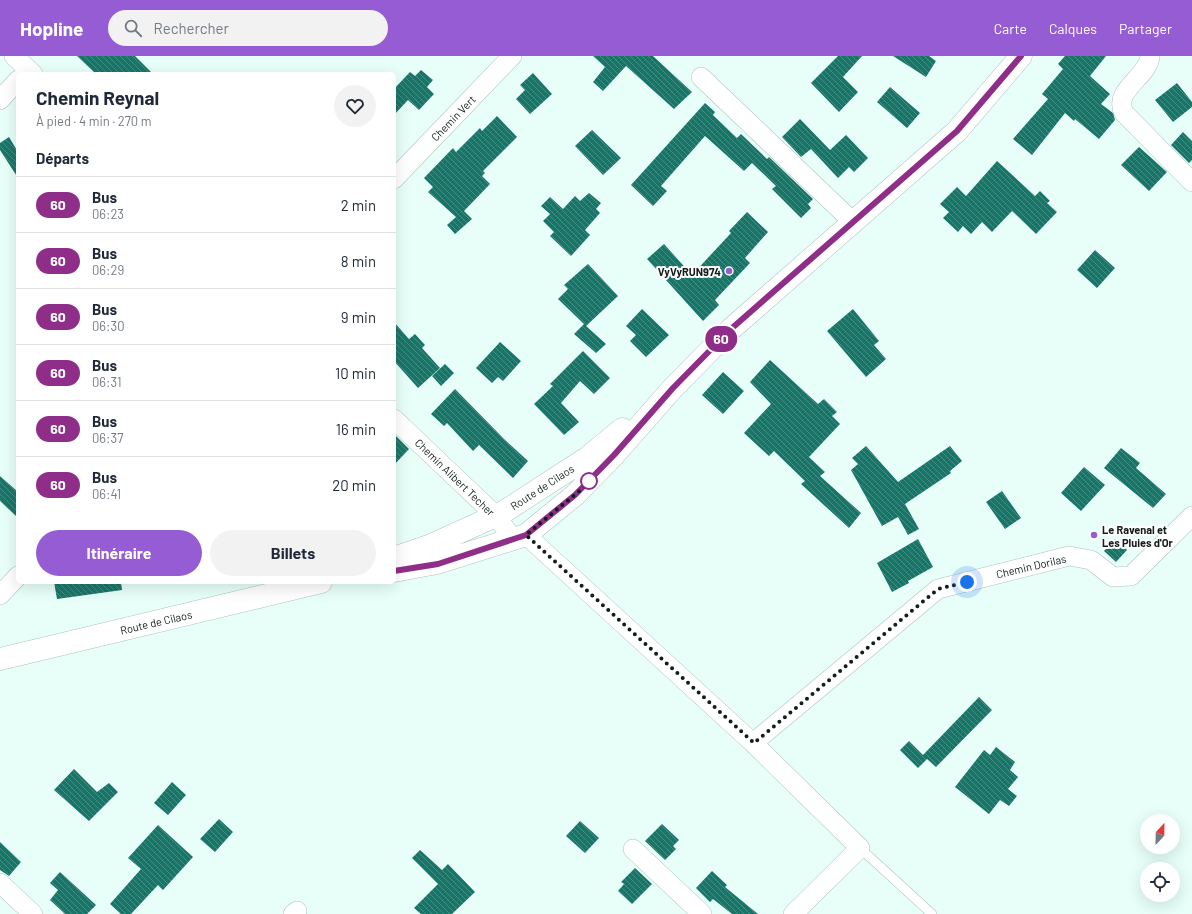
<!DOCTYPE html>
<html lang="fr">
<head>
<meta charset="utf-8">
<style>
	:root { --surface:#fff; --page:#f2f2f3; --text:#1f2937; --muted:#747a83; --line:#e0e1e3; --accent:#965cd4 }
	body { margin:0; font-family:Barlow,sans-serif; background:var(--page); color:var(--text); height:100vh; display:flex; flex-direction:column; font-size:15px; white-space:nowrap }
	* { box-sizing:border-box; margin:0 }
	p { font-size:13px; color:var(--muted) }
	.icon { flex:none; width:22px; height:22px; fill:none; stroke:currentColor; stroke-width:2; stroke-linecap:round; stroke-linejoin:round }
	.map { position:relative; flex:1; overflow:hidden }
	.side { position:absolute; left:16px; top:16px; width:380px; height:512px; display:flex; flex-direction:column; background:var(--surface); border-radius:6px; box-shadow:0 4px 16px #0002 }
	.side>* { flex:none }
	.badge { padding:0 8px; border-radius:13px; font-size:14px; line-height:26px }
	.needle { width:26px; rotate:22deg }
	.buttons { position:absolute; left:1140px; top:758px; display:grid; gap:8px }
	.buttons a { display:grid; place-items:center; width:40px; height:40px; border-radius:50%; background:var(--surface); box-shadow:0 4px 16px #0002; font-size:20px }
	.you { position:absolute; width:20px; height:20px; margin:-10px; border:3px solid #fff; border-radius:50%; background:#1a73e8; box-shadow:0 0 0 6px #1a73e833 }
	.map>.badge { position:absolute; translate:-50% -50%; box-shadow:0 0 0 2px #fff }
	h2 { padding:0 20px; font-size:15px; line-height:36px }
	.round { display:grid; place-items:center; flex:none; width:42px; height:42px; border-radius:21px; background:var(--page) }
	.overview { display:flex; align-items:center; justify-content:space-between; height:68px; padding:0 20px }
	h1 { font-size:19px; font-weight:700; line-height:30px }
	.action { display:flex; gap:8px; margin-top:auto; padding:8px 20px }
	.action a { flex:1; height:46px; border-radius:24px; background:var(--accent); color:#fff; font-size:16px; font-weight:700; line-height:46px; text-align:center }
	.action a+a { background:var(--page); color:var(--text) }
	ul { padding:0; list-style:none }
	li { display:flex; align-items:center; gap:12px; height:56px; padding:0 20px; border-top:1px solid var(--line) }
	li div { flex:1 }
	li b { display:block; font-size:15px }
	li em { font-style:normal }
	li .badge { min-width:44px; font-weight:700; text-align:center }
	header { display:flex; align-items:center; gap:24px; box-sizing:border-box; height:56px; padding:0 20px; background:var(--accent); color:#fff }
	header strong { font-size:19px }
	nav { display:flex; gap:22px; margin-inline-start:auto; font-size:14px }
	.search { width:280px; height:36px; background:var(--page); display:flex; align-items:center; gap:10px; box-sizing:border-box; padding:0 14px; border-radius:22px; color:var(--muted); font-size:15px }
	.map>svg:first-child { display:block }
	.building { fill:url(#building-back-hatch) }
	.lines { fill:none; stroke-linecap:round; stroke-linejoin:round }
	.lane-casing { stroke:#acc3bd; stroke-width:10 }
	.street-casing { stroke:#acc3bd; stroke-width:20 }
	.secondary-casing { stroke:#acc3bd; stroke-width:23 }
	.lane { stroke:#fff; stroke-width:9 }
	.street { stroke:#fff; stroke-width:19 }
	.secondary { stroke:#fff; stroke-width:22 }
	.line-casing { stroke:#fff; stroke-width:9 }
	.line { stroke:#8f2e88; stroke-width:6 }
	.walk { stroke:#141d1b; stroke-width:4; stroke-dasharray:0 7.2 }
	.poi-dot { fill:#965cd4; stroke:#fff; stroke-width:1.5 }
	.stop-dot { fill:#fff; stroke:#8f2e88; stroke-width:2 }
	.labels { text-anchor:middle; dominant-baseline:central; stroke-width:4; stroke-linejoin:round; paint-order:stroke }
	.street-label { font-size:11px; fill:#141d1b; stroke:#fff }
	.poi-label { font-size:11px; font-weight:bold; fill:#141d1b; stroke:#fff; text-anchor:end }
</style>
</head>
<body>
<header>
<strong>Hopline</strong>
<div class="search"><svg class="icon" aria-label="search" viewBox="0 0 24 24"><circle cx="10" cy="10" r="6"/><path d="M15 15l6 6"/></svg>Rechercher</div>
<nav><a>Carte</a><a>Calques</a><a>Partager</a></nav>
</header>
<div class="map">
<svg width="1192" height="858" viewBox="0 0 1192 858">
	<defs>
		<pattern id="building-back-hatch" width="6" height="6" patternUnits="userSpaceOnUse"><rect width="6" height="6" fill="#167769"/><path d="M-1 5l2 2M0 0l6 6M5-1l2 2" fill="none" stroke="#478b82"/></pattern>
	</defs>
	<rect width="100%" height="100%" fill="#e7fef9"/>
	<path class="building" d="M77,0h58l18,18h-57z
		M593,0h60l39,36 -18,17 -48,-43 -23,25 -10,-9 12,-15z
		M838,0h24l-19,21 15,15 -19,20 -28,-29z
		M893,0h36l7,5 -10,16z
		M1065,0h41l-16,20 20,18 -9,10 12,9 2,7 -16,19 -24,-20 -1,2 -9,-8 -33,42 -19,-16 35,-40 -6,-5 21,-25 -5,-5z
		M421,14l12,10 -6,7 7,7 -15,16 -11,-10 -14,15v-26l16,-17 5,4z
		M533,17l19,21 -22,20 -14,-15 9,-9 -5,-5z
		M1177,27l15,19v5l-19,15 -18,-22z
		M890,31l30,26 -13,15 -30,-26z
		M705,47l10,9 -2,3 24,23 4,-4 26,25 2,-2 44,42 -5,5 3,4 -10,10 -29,-29 4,-3 -24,-23 -8,8 -39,-35 -44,50 6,5 -14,15 -22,-21z
		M497,60l20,21 -34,34 2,2 -3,3 8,8 -26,27 8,8 -17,15 -8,-9 9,-8 -28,-25 5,-5 -9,-9 29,-30 3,4 24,-24 2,3z
		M800,63l30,31 16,-15 22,23 -14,14 -5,-5 -11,11 -27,-29 -10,8 -19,-20z
		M592,74l29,28 -18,17 -28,-29z
		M1183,76l9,9v19l-3,3 -18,-18z
		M9,81l9,15v26l-18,-28v-7z
		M1139,91l28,25 -18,19 -28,-26z
		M997,105l38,35 5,-5 10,10 -3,2 10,9 -21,22 -24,-23 -20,21 -10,-10 -11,12 -8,-8 -5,6 -15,-14 6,-6 -9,-8 17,-17 9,9z
		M589,137l12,10 -5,6 4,4 -15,17 5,5 -19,21 -21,-20 4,-4 -11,-11 7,-7 -9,-8 9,-9 13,12 12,-13 5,5z
		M747,156l21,20 -23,26 5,5 -35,37 4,5 -16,16 -56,-62 17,-15 28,31 39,-42 -2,-2z
		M1095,194l20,18 -18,20 -20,-18z
		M588,208l30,32 -32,30 20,18 -10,9 -22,-19 10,-10 -26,-25 10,-10 -4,-4z
		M642,253l27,26 -23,22 -16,-16 6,-6 -10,-9z
		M853,253l26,32 -5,4 12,14 -20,18 -39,-46z
		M394,266l15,17 6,-5 10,11 -3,3 18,20 -22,20 -24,-27z
		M500,286l21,19 -18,20 -5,-4 -6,6 -16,-15z
		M583,295l27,27 -16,16 -14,-13 -19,22 18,19 -15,13 -30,-31 19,-18 -3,-2z
		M770,304l48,44 6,-5 13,13 -5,4 8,8 -31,33 16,15 -5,4 41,37 -12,15 -48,-44 4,-3 -31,-30 -5,5 -25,-23 27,-29 -21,-22z
		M445,308l9,9 -13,13 -9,-10z
		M723,316l21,19 -21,23 -21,-19z
		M455,333l49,50 24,22 -15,17 -34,-33 -6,6 -26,-28 -3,3 -13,-12z
		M394,378l15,15 -15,16z
		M866,390l32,36 52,-36 12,15 -12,10 1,2 -46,31 14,25 -11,6 -10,-18 -16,9 -31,-56 7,-6 -6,-6z
		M1121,392l19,15 -4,5 30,26 -13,14 -49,-40z
		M1084,411l21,18 -24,26 -20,-18z
		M0,420l18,16v26l-18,-17z
		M1002,435l19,27 -16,11 -19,-27z
		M918,483l15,28 -25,14 1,2 -17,9 -15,-29z
		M1115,483l12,11 -11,12 -12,-11z
		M54,526h67l1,8 -65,9z
		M979,641l13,13 -56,57 -9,-8 -9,9 -18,-18 9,-9 14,14z
		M996,691l19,15 -5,8 8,7 -10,12 9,7 -8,10 -9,-6 -11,14 -34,-27 29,-37 6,5z
		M74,713l23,23 12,-9 9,9 -29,29 -35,-31z
		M172,726l14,13 -18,20 -14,-12z
		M219,763l14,13 -18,20 -15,-13z
		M580,765l19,17 -14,15 -19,-17z
		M662,768l17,16 -6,6 3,3 -11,11 -20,-19z
		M158,769l35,32 -30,33 -5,-5 -27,29h-10l-11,-10 31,-35 -13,-11z
		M0,786l21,20 -12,14 -9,-6z
		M420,794l22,20 6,-6 27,28 -23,22h-31l-7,-6 24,-24 -26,-26z
		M635,812l17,16 -20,20 -14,-13 6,-7 -3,-2z
		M712,815l15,14 -2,2 33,27h-26l-19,-15 -3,3 -14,-14z
		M60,816l36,33 -9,9h-22l-15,-14 8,-10 -8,-7z"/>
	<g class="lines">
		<g class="lane-casing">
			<path id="lane" d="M860,792l72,66"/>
		</g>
		<g class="street-casing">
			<path id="street" d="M14,0l19,18
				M1150,0c-1,21 -38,34 -26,57l68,69
				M701,21l152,145
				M0,44l18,-20
				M394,123l118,-123
				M394,363l102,97 17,23
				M526,479l227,208 107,105 -67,66
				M0,539l18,-19
				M753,687l185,-154 131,-33 22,4 22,17 18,-1 61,-60
				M633,793l69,65
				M0,827l33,31
				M293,858l4,-3"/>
		</g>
		<g class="secondary-casing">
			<path id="secondary" d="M394,502l35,-12 73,-33 85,-55 35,-29
				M394,515l43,-8 89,-28 49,-40 39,-40 59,-67 58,-59 226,-198 64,-75
				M0,603l321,-77"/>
		</g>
		<use href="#lane" class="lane"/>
		<use href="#street" class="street"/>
		<use href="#secondary" class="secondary"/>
	</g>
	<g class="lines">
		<g class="line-casing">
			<path id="line" d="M394,515l44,-7 88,-29 49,-40 39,-40 59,-67 58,-59 226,-198 64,-75"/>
		</g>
		<use href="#line" class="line"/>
		<path class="walk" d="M589,425l-6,7 -57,47 228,208 184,-154 29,-7"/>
	</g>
	<g class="poi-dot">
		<circle cx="729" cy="215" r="4"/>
		<circle cx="1094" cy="479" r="4"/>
	</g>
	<circle class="stop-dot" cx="589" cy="425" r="8"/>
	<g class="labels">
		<g class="street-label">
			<text transform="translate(453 62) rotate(-46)">Chemin Vert</text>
			<text transform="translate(455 421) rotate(44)">Chemin Alibert Techer</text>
			<text transform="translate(542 431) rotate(-33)">Route de Cilaos</text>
			<text transform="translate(1031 510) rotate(-13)">Chemin Dorilas</text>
			<text transform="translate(156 566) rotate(-13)">Route de Cilaos</text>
		</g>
		<g class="poi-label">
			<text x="721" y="215">VyVyRUN974</text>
			<text x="1102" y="473" text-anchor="start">Le Ravenal et<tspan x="1102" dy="13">Les Pluies d'Or</tspan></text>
		</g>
	</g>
</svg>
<div class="buttons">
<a><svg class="needle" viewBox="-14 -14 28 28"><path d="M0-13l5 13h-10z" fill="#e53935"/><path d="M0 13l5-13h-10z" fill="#747a83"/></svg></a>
<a><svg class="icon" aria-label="locate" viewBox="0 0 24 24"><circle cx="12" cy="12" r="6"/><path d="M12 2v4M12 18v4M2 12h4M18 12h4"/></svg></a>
</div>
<div class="you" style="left:967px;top:526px"></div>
<b class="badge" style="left:721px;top:283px;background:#8f2e88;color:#fff">60</b>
<section class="side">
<div class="overview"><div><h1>Chemin Reynal</h1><p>À pied · 4 min · 270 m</p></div><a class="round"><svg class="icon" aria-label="heart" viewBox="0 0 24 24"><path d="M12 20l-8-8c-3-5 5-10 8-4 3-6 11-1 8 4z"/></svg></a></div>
<h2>Départs</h2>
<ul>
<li><span class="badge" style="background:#8f2e88;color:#fff">60</span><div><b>Bus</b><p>06:23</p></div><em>2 min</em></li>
<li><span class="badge" style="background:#8f2e88;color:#fff">60</span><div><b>Bus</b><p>06:29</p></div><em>8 min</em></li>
<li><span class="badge" style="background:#8f2e88;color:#fff">60</span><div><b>Bus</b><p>06:30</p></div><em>9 min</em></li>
<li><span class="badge" style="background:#8f2e88;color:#fff">60</span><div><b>Bus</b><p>06:31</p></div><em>10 min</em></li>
<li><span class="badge" style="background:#8f2e88;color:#fff">60</span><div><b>Bus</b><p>06:37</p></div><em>16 min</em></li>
<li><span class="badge" style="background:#8f2e88;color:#fff">60</span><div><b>Bus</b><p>06:41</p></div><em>20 min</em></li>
</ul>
<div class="action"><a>Itinéraire</a><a>Billets</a></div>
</section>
</div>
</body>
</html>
